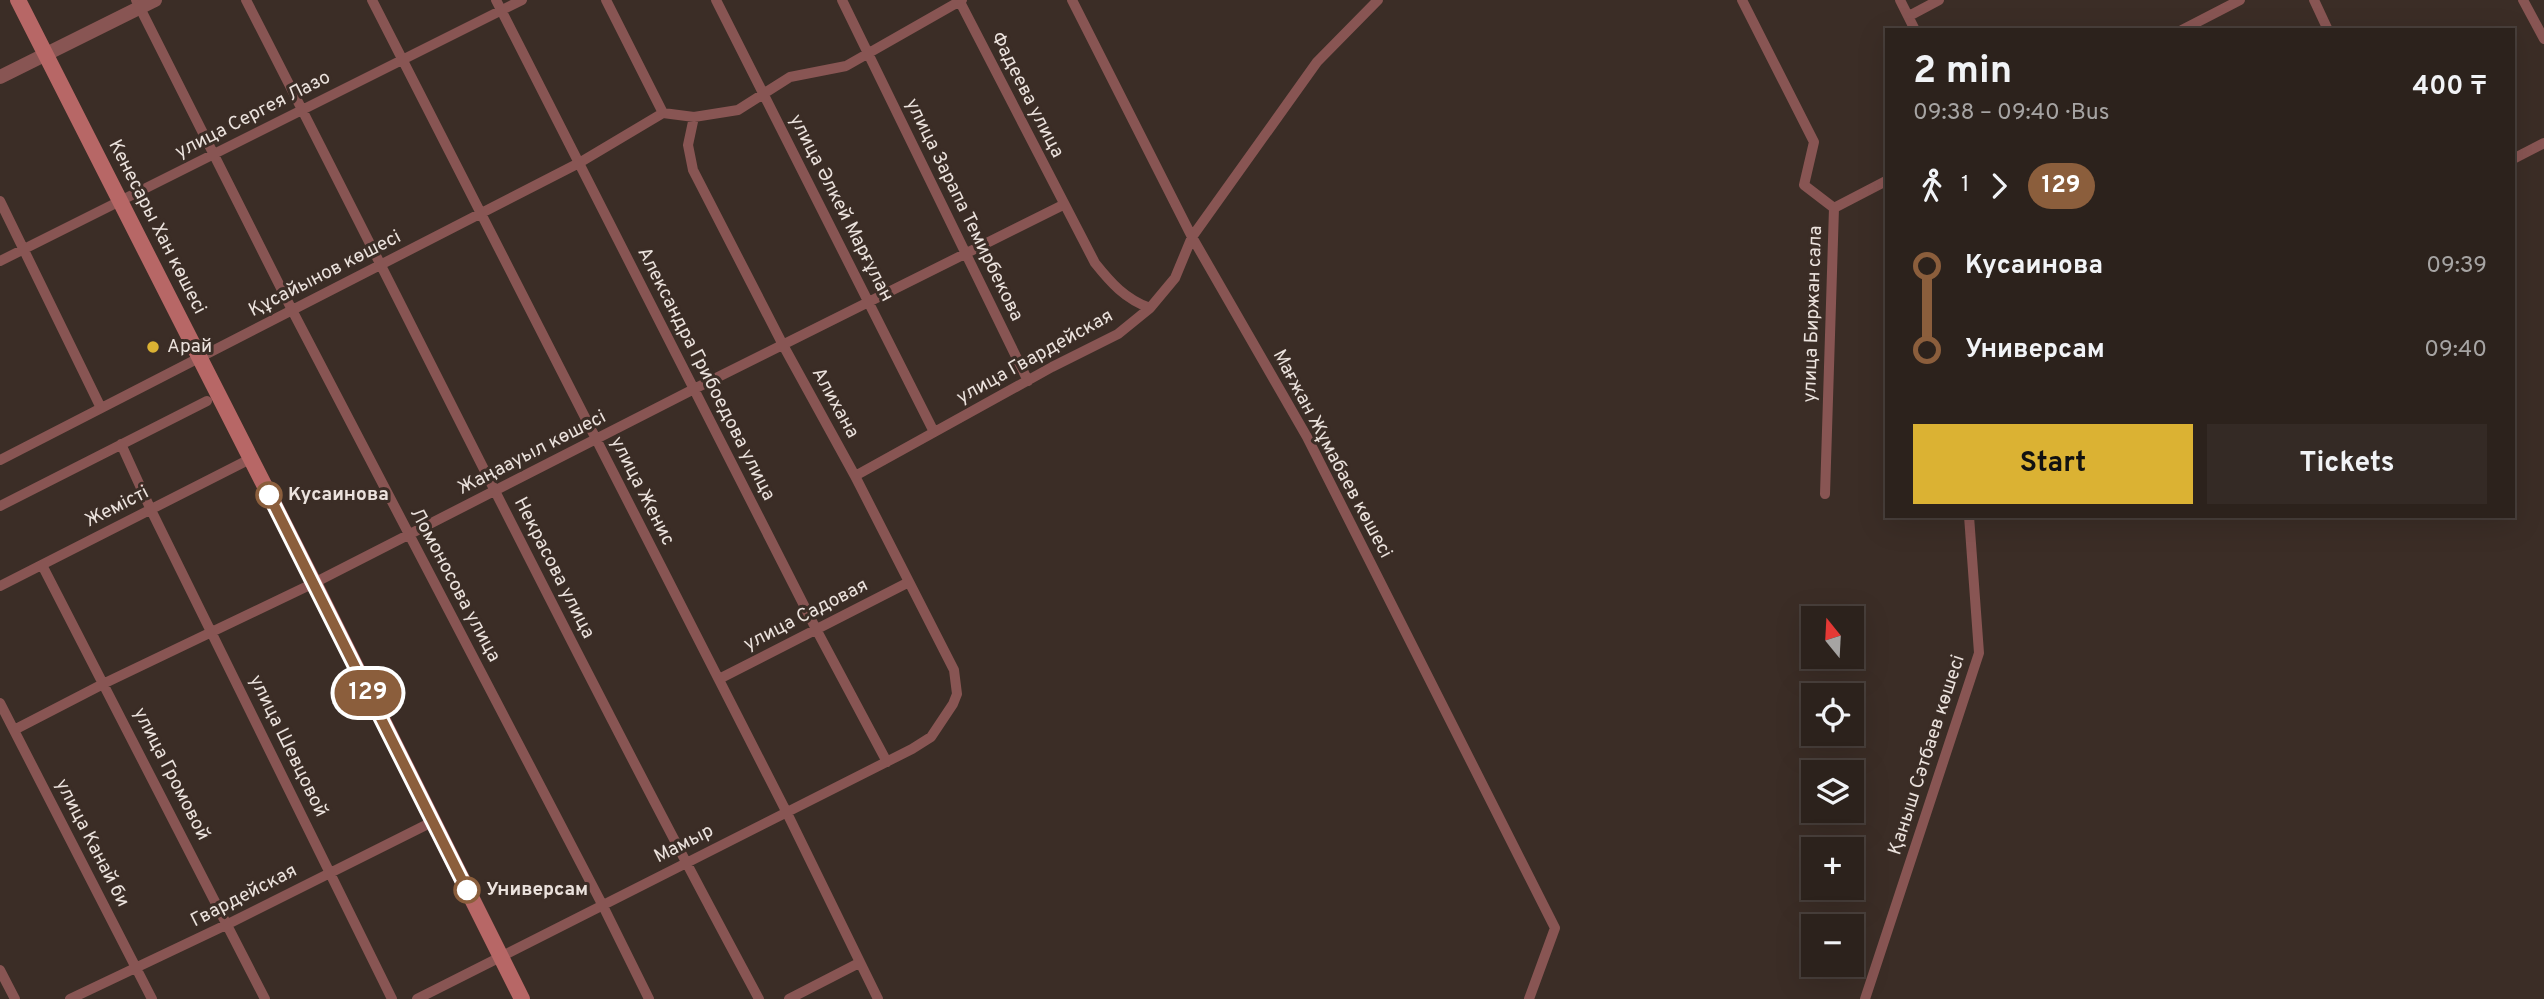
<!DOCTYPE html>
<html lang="en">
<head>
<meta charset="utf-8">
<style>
	:root { --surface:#2c221c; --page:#342a25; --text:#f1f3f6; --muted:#a6a4a3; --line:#483f3b; --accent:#dbb233 }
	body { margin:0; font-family:Overpass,sans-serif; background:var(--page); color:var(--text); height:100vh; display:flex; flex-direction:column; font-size:26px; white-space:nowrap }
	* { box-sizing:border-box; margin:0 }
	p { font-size:23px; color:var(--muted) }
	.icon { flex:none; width:38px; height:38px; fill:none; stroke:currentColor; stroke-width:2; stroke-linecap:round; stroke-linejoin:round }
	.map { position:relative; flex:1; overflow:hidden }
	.drawer { position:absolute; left:1885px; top:28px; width:630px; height:490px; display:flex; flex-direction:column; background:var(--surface); border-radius:0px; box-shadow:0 7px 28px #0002,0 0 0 2px var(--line) }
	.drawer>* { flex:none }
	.badge { padding:0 14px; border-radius:23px; font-size:24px; line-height:46px }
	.needle { width:46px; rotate:342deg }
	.tools { position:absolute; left:1801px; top:606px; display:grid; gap:14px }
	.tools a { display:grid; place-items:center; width:63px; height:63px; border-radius:0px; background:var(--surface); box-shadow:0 7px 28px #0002,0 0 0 2px var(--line); font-size:35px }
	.map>.badge { position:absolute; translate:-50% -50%; box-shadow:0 0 0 4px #fff }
	.legs { display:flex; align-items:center; gap:10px; height:77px; padding:0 28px; font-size:23px }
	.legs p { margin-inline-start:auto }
	.headline { display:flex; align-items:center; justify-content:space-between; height:119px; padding:0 28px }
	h1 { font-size:38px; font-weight:700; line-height:52px }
	.action { display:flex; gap:14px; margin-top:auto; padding:14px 28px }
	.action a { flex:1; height:80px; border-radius:0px; background:var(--accent); color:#111; font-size:28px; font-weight:700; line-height:80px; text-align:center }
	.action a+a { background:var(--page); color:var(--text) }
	ul { padding:0 28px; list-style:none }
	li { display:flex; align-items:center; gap:24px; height:84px; font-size:26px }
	li i { display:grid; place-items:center; width:10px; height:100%; margin:0 9px; background:currentColor }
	li i::after { content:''; width:18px; height:18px; margin:-9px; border:5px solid; border-radius:50%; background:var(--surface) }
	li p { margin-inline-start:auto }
	li:first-child i { background:linear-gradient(#0000 50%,currentColor 0) }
	li:last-child i { background:linear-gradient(currentColor 50%,#0000 0) }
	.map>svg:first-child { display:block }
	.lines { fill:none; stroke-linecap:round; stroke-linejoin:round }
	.minor { stroke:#885553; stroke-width:10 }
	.tertiary { stroke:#885553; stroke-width:14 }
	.secondary { stroke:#b76766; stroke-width:16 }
	.line-1-casing { stroke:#fff; stroke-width:16 }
	.line-1 { stroke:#8b5e3c; stroke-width:10 }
	.poi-dot { fill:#dbb233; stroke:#3b2d26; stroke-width:2.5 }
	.stop-1-dot { fill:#fff; stroke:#8b5e3c; stroke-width:3.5 }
	.labels { text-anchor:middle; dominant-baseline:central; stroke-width:6; stroke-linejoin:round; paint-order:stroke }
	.street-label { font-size:19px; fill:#ebe2dd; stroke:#3b2d26 }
	.poi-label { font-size:19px; fill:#ebe2dd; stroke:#3b2d26; text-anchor:start }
	.stop-label { font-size:19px; font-weight:bold; fill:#ebe2dd; stroke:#3b2d26; text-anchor:start }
</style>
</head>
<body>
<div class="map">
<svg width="2544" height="999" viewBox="0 0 2544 999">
	<rect width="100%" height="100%" fill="#3b2d26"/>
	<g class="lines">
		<path class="minor" d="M136,0l156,310 311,596 46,93
			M246,0c171,333 335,669 513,999
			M372,0l415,813 91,186
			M496,0l320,629 71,133
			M606,0l57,113
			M716,0l218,432
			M842,0l186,381
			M1072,0l120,237 115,200 248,491 -26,71
			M1742,0l72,142 -10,43 30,23 -9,286
			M1900,0l15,30
			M2314,0l14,30
			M2523,0l21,39
			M960,2l135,261c16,20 30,36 55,45
			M1909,16l30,-16
			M2182,30l58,-30
			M663,113l31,4 44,-7 52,-33 56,-11 116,-66
			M2513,159l31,-16
			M0,201l101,207
			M1834,208l52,-27
			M0,261l522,-261
			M121,444l30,66 241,489
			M0,460l579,-297 84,-50
			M855,476l197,-109 66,-33 32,-26 25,-30 17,-41 125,-175 61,-62
			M0,506l207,-105
			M42,565l223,434
			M0,586l250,-127
			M719,679l190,-97
			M0,703l152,296
			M14,730l91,-47 209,-100 380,-194 369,-184
			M0,970l15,29
			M70,999l158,-75 204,-102
			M417,999l495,-250 19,-12 22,-33 4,-10 -3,-24 -99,-194 -72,-131 -90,-175 -5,-25 6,-28
			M789,999l70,-36
			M1865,999l114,-346 -10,-137"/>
		<path class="tertiary" d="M0,77l155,-77"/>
		<path class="secondary" d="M18,0l296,583 208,416"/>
	</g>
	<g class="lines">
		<g class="line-1-casing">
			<path id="line-1" d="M269,495l198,395"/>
		</g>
		<use href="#line-1" class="line-1"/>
	</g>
	<circle class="poi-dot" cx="153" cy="347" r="7"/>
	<g class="stop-1-dot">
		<circle cx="269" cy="495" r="12"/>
		<circle cx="467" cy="890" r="12"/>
	</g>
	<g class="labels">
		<g class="street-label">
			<text transform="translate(1027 95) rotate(63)">Фадеева улица</text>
			<text transform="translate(253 115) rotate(-27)">улица Сергея Лазо</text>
			<text transform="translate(841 208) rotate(63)">улица Әлкей Марғұлан</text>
			<text transform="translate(964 210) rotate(64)">улица Зарапа Темирбекова</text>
			<text transform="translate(157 227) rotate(63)">Кенесары Хан көшесі</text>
			<text transform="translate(325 274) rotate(-27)">Құсайынов көшесі</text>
			<text transform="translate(1813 314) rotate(-88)">улица Биржан сала</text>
			<text transform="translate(1035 357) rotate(-29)">улица Гвардейская</text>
			<text transform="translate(706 374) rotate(63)">Александра Грибоедова улица</text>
			<text transform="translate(835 403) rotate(61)">Алихана</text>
			<text transform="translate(532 453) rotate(-27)">Жаңаауыл көшесі</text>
			<text transform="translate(1332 454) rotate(62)">Мағжан Жұмабаев көшесі</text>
			<text transform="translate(642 491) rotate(63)">улица Женис</text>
			<text transform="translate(117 507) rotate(-27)">Жемісті</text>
			<text transform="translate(554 568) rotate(63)">Некрасова улица</text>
			<text transform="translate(455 585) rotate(62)">Ломоносова улица</text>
			<text transform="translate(806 615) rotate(-27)">улица Садовая</text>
			<text transform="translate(288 746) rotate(64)">улица Шевцовой</text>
			<text transform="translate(1927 755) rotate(-72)">Қаныш Сәтбаев көшесі</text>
			<text transform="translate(171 774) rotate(63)">улица Громовой</text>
			<text transform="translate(92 843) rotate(63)">улица Канай би</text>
			<text transform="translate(684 844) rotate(-27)">Мамыр</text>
			<text transform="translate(244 896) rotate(-27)">Гвардейская</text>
		</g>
		<g class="poi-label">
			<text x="167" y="347">Арай</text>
		</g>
		<g class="stop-label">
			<text x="288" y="495">Кусаинова</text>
			<text x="486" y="890">Универсам</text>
		</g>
	</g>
</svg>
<div class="tools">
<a><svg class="needle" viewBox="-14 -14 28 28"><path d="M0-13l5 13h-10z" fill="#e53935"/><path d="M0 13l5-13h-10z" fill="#a6a4a3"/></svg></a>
<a><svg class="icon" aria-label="locate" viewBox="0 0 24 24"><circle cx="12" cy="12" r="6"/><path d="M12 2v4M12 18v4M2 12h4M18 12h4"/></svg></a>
<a><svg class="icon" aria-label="layers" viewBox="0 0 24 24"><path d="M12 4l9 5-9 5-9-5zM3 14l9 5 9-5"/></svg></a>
<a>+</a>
<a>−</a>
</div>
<b class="badge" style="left:368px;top:693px;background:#8b5e3c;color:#fff">129</b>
<section class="drawer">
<div class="headline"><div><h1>2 min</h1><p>09:38 – 09:40 · Bus</p></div><b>400 ₸</b></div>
<div class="legs"><svg class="icon" aria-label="walk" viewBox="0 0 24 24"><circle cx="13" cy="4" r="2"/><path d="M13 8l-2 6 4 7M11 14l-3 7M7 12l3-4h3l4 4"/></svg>1<svg class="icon" aria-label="forward" viewBox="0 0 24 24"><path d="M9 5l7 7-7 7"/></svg><b class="badge" style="background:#8b5e3c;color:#fff">129</b></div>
<ul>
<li><i style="color:#8b5e3c"></i><b>Кусаинова</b><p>09:39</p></li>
<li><i style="color:#8b5e3c"></i><b>Универсам</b><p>09:40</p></li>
</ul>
<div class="action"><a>Start</a><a>Tickets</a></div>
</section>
</div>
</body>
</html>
